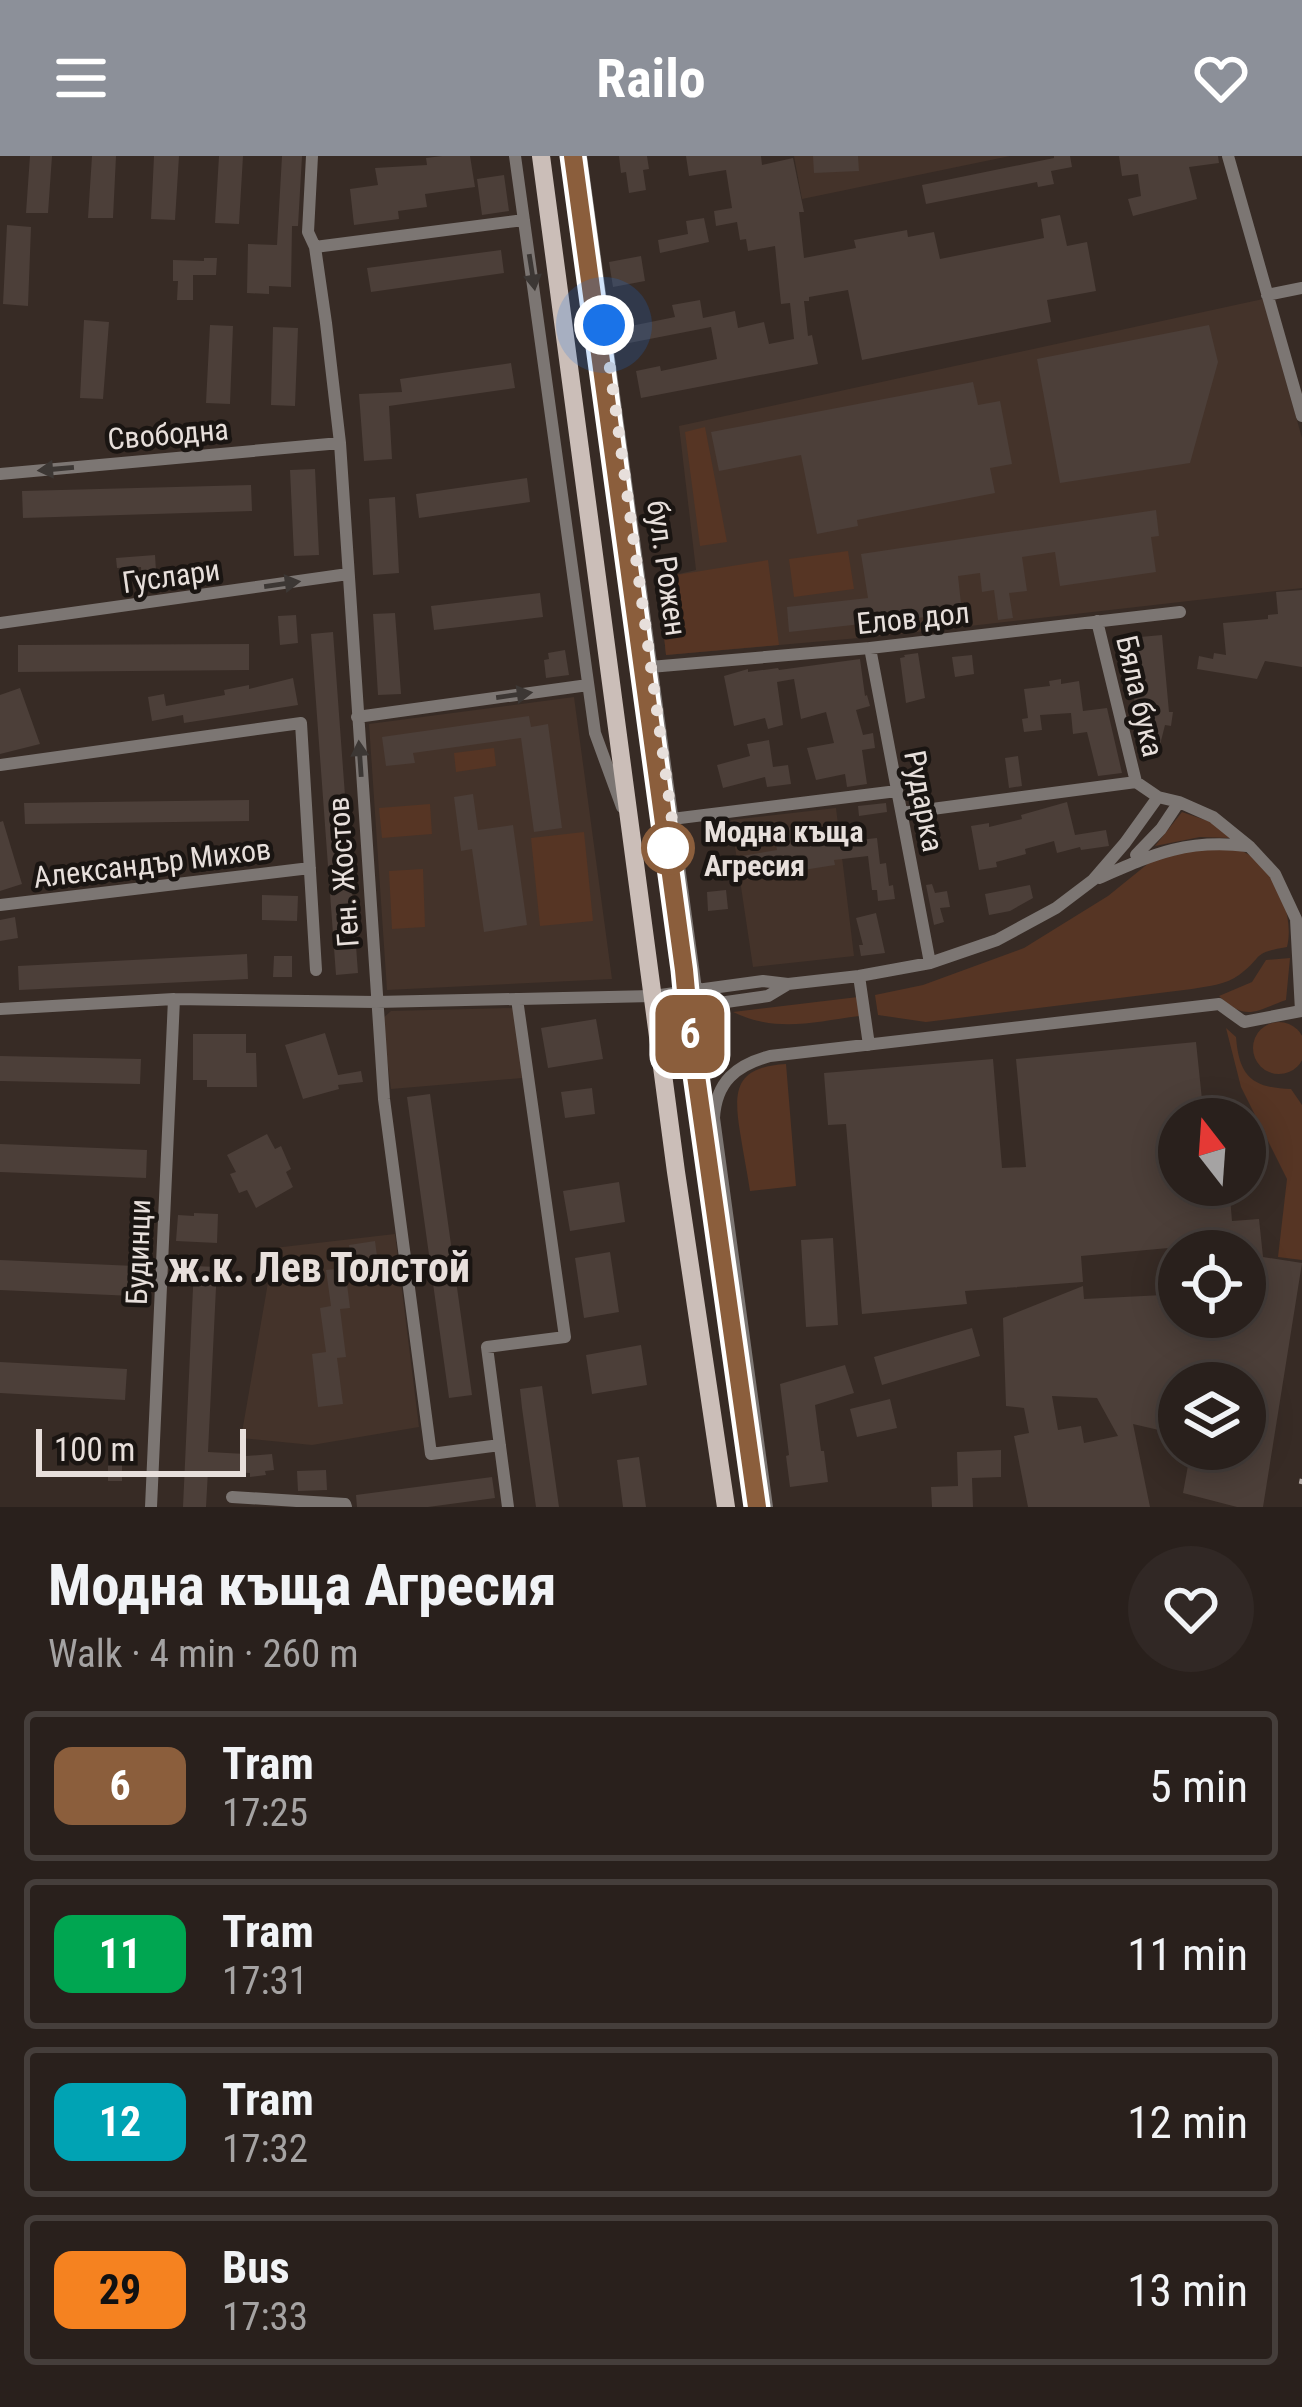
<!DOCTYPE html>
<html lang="en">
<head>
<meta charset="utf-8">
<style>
	:root { --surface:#29201c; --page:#312825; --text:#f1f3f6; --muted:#a5a3a3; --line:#453e3b; --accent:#8c9099 }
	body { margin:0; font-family:"Roboto Condensed",sans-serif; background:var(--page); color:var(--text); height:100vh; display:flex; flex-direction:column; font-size:45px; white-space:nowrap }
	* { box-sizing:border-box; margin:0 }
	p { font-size:39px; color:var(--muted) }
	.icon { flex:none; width:66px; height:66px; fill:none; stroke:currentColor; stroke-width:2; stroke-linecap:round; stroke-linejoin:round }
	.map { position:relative; height:1351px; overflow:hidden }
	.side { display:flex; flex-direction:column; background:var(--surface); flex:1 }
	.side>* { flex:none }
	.badge { padding:0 24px; border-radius:18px; font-size:42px; line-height:78px }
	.needle { width:78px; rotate:343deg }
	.tools { position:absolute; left:1158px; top:942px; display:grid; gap:24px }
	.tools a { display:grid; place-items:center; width:108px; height:108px; border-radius:50%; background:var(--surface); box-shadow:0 6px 30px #0003,0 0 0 3px var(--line); font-size:60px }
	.scale { position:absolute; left:36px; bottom:30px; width:210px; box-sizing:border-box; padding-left:12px; border:6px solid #e7dfdb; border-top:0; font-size:33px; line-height:42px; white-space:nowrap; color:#e7dfdb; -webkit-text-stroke:9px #1a1512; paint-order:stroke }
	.you { position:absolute; width:60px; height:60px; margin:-30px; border:9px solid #fff; border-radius:50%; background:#1a73e8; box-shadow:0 0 0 18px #1a73e833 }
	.map>.badge { position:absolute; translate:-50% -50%; box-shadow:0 0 0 6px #fff }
	.round { display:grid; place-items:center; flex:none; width:126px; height:126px; border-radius:63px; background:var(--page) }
	.headline { display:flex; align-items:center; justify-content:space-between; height:204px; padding:0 48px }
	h1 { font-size:57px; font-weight:700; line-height:90px }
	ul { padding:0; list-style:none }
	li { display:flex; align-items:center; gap:36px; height:150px; margin:0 24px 18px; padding:0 24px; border:6px solid var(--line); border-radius:12px }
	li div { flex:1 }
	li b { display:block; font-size:45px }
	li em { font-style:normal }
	li .badge { min-width:132px; font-weight:700; text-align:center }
	header { display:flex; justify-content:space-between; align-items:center; height:156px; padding:0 48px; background:var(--accent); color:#fff; font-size:54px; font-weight:700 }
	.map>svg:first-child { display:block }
	.built { fill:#44332a }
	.green { fill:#563524 }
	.building { fill:#4c3f39; fill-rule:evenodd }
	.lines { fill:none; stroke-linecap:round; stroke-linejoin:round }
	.street { stroke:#7c7673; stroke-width:12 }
	.primary { stroke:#cbbeb8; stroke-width:18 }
	.tram { stroke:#aca29e; stroke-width:3 }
	.rail { stroke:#aca29e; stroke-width:4.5; stroke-dasharray:21 21; stroke-linecap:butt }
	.oneway { fill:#3c3734 }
	.line-casing { stroke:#fff; stroke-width:27 }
	.line { stroke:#8b5e3c; stroke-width:18 }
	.walk { stroke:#e7dfdb; stroke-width:12; stroke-dasharray:0 21.6 }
	.stop-dot { fill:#fff; stroke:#8b5e3c; stroke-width:6 }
	.labels { text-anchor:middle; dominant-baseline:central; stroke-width:9; stroke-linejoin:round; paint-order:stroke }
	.street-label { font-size:30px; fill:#e7dfdb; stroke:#1a1512 }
	.stop-label { font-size:30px; font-weight:bold; fill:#e7dfdb; stroke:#1a1512; text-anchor:start }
	.district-label { font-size:42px; font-weight:bold; fill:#e7dfdb; stroke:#1a1512 }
</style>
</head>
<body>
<header><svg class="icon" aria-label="menu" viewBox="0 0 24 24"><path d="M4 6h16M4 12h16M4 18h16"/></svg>Railo<svg class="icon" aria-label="heart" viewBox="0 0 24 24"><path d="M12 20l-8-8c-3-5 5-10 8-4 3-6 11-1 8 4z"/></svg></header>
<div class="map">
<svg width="1302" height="1351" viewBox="0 0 1302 1351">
	<rect width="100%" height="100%" fill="#372b25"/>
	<path class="built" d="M794,0h216l-208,43z
		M1263,143l39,139v150l-420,48 -216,19 -7,-66 12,-2 -1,-11 26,-6 -17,-144z
		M574,541l38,282 -225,11 -18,-266z
		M836,652l18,148 -101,11 -22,-147z
		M514,852l8,70 -131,11 -9,-70 9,-8z
		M395,1078l24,193 -107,18 -71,-7 33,-190z"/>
	<path class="green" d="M705,271l22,115 -27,4 -15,-114z
		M848,395l6,38 -60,8 -5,-38z
		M768,404l11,85 -113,10 -7,-66 12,-2 -1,-11z
		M494,592l2,18 -40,6 -2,-19z
		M430,648l2,30 -50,4 -3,-30z
		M1182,656l29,10 19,16 -30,-1 -45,9z
		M584,676l9,89 -53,5 -9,-88z
		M1184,694c17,0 45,-5 60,2 31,15 51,63 43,95 -37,6 -23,10 -48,28 -13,10 -32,11 -47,14l-266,33 -48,-7 -3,-20 48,-10 101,-37 84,-52 47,-38z
		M423,713l2,58 -33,2 -3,-58z
		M1290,802l-4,42c-31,11 -40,22 -67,-4l33,-14 14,-22z
		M858,841l1,19c-46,6 -82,17 -126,-4z
		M1253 892a26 26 0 1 1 52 0a26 26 0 1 1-52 0Z
		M1226,872l10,9c3,40 17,51 55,52l11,16v155l-24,-3 9,-78 -46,-92z
		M786,908l10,122 -46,5c-3,-20 -7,-39 -10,-59 -7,-43 -4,-65 46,-68z"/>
	<path class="building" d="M30,0h22l-4,57h-22z
		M92,0h24l-3,62h-25z
		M154,0h25l-4,64 -24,-1z
		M219,0h24l-4,68 -24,-1z
		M282,0h20l-4,70h-6l-1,61 -22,-1v8l-22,-1 1,-49 29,1z
		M442,0h28l5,31 -50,7 2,13 -29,4 1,8 -45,6 -4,-36 28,-4 -3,-17 52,-3 -1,-7z
		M619,0h28l2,13 -6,1 3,20 -17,3 -3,-21 -5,1z
		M686,0h75l1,9 31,-7 11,54h-5l5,46 52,-10 -2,-8 53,-10 1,7 26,-5 6,27 104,-21 -3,-19 19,-4 7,31 20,-4 9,49 -49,9 4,22 -189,38 -14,-70 -39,7v4h-5l4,35 4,-1 6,29 -177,34 -5,-27 24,-5 1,5 56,-12 -6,-32 -87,17 -3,-16 54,-11 -3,-12 28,-5 3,18 32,-7 3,17 26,-6 5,22 25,-5 -4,-36 -9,1 -6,-58 -27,5 -2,-12 -6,1 -3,-18 -21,4 -2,-15 18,-3 -6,-38 -37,6z
		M813,0h45l1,15 -45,2z
		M1054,0h16l2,11 -21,4 3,13 -16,3 -1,-5 -111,22 -4,-19 132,-27z
		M1119,0h99l1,7 -30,4 8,32 -64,17 -5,-17 13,-3 -3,-22 -16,2z
		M504,19l5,36 -27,4 -5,-36z
		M704,62l5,24 -49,11 -2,-13 30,-6 -2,-13z
		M7,69l24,2 -3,79 -25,-2z
		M501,94l3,23 -133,19 -4,-24z
		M641,100l4,25 -32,6 -4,-25z
		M204,102h13l-1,17h-23v25h-16l1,-19h-5v-21l31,1z
		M84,164l25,2 -6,77 -23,-1z
		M210,169l23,1 -3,78 -24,-1z
		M1209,169l9,37 -28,101 -130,20 -23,-124z
		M273,171l25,1 -3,78 -24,-1z
		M511,207l4,25 -126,18 3,53 -28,2 -5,-67 43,-2 -2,-13z
		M973,226l5,23 22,-4 12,63 -22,4 5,25 -138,27 1,6 -41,8 -16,-79 -82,16 -8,-39z
		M315,313l4,86 -25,1 -4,-86z
		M527,322l3,24 -111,16 -3,-24z
		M251,329l1,26 -229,7 -1,-27z
		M395,341l4,76 -26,2 -4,-76z
		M1156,354l3,26 -8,1 5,35 -96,14 -5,-34 -33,5 5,34 -18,2 4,25 -15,2 -4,-30 -12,2 -2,-19 -22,3 4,37 -173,19 -2,-25 81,-9 -7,-44z
		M155,399l2,31 -15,1 -1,-20 -24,1 -1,-10z
		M1302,434v77l-37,-6 -8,18 -60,-10 2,-13 14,3 1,-6 12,2 -3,-32 45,-4v-4l10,-1 -2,-22z
		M540,437l3,24 -109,13 -3,-24z
		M395,457l6,81 -23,1 -5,-81z
		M296,459l2,28 -18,2 -2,-29z
		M333,476l25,341 -22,2 -25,-341z
		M1162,479l7,77h4l-2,14 -6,-1 -6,24 -17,-8 8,-27 -12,4 -3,-9 -6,-71z
		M249,488v26l-231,2v-27z
		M565,494l4,25 -23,3 -2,-18 5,-1 -1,-6z
		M918,497l7,45 -19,5 -6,-45 5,-1 -1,-2z
		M972,499l2,19 -19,3 -3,-20z
		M860,503l5,37 2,-1 3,11 -14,4 7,25 10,-2 2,15 -13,2 5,34 -20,3 -2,-13 -29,6 -9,-32 27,-5 -8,-31 -25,7 -7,-40 -17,3 6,43 -15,4 -3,-11 -31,8 -10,-50 24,-7v3l30,-4 1,2z
		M293,522l5,27 -114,18 -1,-8 -31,6 -4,-24 16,-3 2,12 59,-11 -1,-5 25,-5v4z
		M1061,523v5l18,-3 4,30 24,-3 15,65 -24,3 -11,-44 -14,2 -2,-21 -31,2 2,15 -18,2 -2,-13 6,-1 -4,-29 26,-3 -1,-5z
		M20,532l20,56 -40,10v-59z
		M529,560l2,11 17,-3 14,104 -28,4 -13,-94 -108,15 2,10 -29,3 -4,-29z
		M769,584l4,27 15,-2 3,19 -24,3 -2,-10 -42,11 -6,-23 33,-9 -3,-12z
		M1018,600l4,30 -13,2 -4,-30z
		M473,638l5,36 35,-5 14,100 -43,7 -12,-83 -11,2 -7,-54z
		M249,644v21l-224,3 -1,-21z
		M1067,646l8,33 31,-5 3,16 -28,4 -1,-3 -23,6 -3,-12 -29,8 1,5 -30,8 1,5 -18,3 -8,-44 18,-3v4l33,-8 -1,-4z
		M886,647l1,9 -28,4 -1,-10z
		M3,665l19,63 -22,7v-69z
		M793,671l4,20 80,-9 3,26 6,-1 3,23 4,-1 2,14 -17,2 -1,-11h-5l-4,-34 -34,4 1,5 -89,14 -4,-23 35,-6 -4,-20z
		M939,674l3,16 -18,3 -2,-16z
		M932,728l3,9 12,-2 3,16 -10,1 4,14 -10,3 -8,-40z
		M1030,729l3,13 -23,13 -21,4 -4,-21z
		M726,734l2,19 -20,2 -1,-19z
		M262,739l36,1 -1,25 -35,-1z
		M876,757l9,40 -24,3 -2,-11h4l-7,-27z
		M15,761l3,21 -18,3v-21z
		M247,798l1,25 -229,11 -1,-24z
		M274,800h18v21h-19z
		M596,863l7,40 -55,9 -7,-40z
		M325,877l13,42 23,-4 2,11 -25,3 1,4 -36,10 -18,-54z
		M193,878h53v19h10l1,34h-50v-7h-14z
		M1196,886l8,77h-25v66h50l3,36 27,-2 4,38 39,6 -39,244h-26l-54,-14 8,-44h54v-66h-66v16h-4l1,35 -43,-10 17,83h-122l-14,-71 15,-3 -5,-25 -18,-2 -3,-88 80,-32 1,13 79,-4 -1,-11 17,-1v34h66v-76l-164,15 2,26 -118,9 2,13 -105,10 -16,-190 -18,1 -4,-52 169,-14 9,109 24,-1 -10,-108zM1052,1240l45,2 21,38 -34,7 -3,-17 -23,4z
		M0,900l141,3 -1,25 -140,-3z
		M592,932l3,26 -30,4 -4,-26z
		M430,938l42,301 -23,3 -42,-301z
		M267,978l8,15 6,-3 10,23 -5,3 7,15 -37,21 -9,-18 -8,3 -9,-19 6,-2 -9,-17z
		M0,988l147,6 -1,28 -146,-6z
		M619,1026l6,40 -55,9 -7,-40z
		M194,1057l24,1 -1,29 -41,-2 2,-26 16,1z
		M833,1082l5,87 -32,2 -5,-87z
		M375,1085l2,15h-8l2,18 -19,2 -3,-31z
		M610,1096l9,60 -35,6 -9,-60z
		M0,1104l135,6 -2,30 -133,-6z
		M194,1110l23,1 -9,185 38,2v2l26,-2 2,16 -9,1 1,4 -16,2v-4l-42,-2 -2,36h-23z
		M345,1112l5,40 -10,1 6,48 -9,1 6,46 -25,3 -6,-53 14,-2 -6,-44 11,-2 -5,-36z
		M972,1172l8,28 -98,29 -8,-28z
		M641,1189l6,40 -55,9 -6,-39z
		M0,1206l127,7 -2,31 -125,-7z
		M845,1209l9,28 -39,12 6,46h3l4,31 -38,5 -4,-31 3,-1 -9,-71z
		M542,1230l17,121h-23l-14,-99 -2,-19z
		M890,1243l7,29 -40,9 -7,-28z
		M1001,1294v27l-29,1 1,29h-41l-1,-20 27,-1 -1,-34z
		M639,1301l7,50h-23l-6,-47z
		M108,1302h14v23h-14z
		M326,1314l1,20 -29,1 -1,-20z
		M492,1321l3,21 -67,9h-71l-1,-12z"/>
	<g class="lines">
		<path class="street" d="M312,0l-4,76 7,15 11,76 14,120 44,656 47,355 69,-9
			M515,0l80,577 27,74
			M581,0l115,833
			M1228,0l74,260
			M315,91l209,-27
			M1267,139l35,-7
			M0,318l340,-31
			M1097,465l39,161
			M0,467l348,-49
			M870,492l60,315
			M650,511l220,-19 310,-36
			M357,561l231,-32
			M0,609l301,-42 15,247
			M672,663l225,-28
			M1136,699l25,-26 18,-27
			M1099,722c55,-24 87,-39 148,-32
			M0,749l310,-37
			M859,820l10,69
			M660,842l31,9 77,-11 20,-12
			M0,853l174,-10 202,3 277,-6 110,-15 25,3 71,-8 71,-13 67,-23 59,-32 37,-28 32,-37 33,-46
			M232,1341l113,7 1,3
			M151,1351l23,-508
			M508,1351l-21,-160 78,-10 -48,-338
			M767,1351l-53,-389c2,-36 22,-53 56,-62l449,-52 25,18 57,-11 -5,-92 -21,-45 -25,-27 -37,-30 -34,-15 -21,-5 -22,-15 -234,31"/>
		<path class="primary" d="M541,0l135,1016 50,335"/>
		<path class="tram" d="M573,0l111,814 6,63 67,474"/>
		<path class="rail" d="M1301,1328l1,-5"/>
	</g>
	<defs><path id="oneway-solid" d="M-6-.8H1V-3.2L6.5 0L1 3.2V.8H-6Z" transform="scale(3)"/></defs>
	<g class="oneway">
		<use href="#oneway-solid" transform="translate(532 116) rotate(81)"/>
		<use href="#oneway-solid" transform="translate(56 313) rotate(175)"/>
		<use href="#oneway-solid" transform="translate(282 428) rotate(-8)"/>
		<use href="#oneway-solid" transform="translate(514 539) rotate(-8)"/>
		<use href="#oneway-solid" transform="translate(360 603) rotate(-94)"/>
	</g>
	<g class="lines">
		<g class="line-casing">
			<path id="line" d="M573,0l111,814 6,63 67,474"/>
		</g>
		<use href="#line" class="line"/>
		<path class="walk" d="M604,169l73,531 -9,-8"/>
	</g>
	<circle class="stop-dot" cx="668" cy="692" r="24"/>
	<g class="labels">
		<g class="street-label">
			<text transform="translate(168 278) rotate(-5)">Свободна</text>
			<text transform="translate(667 412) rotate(82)">бул. Рожен</text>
			<text transform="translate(171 420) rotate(-8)">Гуслари</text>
			<text transform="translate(913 462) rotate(-6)">Елов дол</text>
			<text transform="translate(1140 540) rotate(77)">Бяла бука</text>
			<text transform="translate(924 645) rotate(79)">Рударка</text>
			<text transform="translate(152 707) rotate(-7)">Александър Михов</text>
			<text transform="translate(343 716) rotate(-94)">Ген. Жостов</text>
			<text transform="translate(138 1096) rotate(-88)">Будинци</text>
		</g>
		<g class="stop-label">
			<text x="704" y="675">Модна къща<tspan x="704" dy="34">Агресия</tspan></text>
		</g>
		<g class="district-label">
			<text x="319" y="1111">ж.к. Лев Толстой</text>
		</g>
	</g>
</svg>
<div class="tools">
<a><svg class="needle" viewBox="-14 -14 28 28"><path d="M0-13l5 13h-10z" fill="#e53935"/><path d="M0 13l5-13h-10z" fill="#a5a3a3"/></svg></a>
<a><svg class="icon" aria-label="locate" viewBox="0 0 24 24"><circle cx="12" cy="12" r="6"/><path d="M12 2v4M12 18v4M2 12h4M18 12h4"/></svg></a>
<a><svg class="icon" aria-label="layers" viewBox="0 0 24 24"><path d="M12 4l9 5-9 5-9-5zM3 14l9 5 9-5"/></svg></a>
</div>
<div class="scale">100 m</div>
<div class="you" style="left:604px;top:169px"></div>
<b class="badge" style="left:690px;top:878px;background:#8b5e3c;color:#fff">6</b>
</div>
<section class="side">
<div class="headline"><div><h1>Модна къща Агресия</h1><p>Walk · 4 min · 260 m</p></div><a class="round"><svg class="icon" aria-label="heart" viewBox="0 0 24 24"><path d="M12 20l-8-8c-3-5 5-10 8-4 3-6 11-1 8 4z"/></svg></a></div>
<ul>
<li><span class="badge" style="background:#8b5e3c;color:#fff">6</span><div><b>Tram</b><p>17:25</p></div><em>5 min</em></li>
<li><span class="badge" style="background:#00a651;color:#fff">11</span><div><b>Tram</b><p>17:31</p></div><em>11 min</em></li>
<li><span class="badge" style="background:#00a3b4;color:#fff">12</span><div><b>Tram</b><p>17:32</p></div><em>12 min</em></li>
<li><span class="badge" style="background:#f58220;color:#111">29</span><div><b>Bus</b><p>17:33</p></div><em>13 min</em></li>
</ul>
</section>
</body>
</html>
